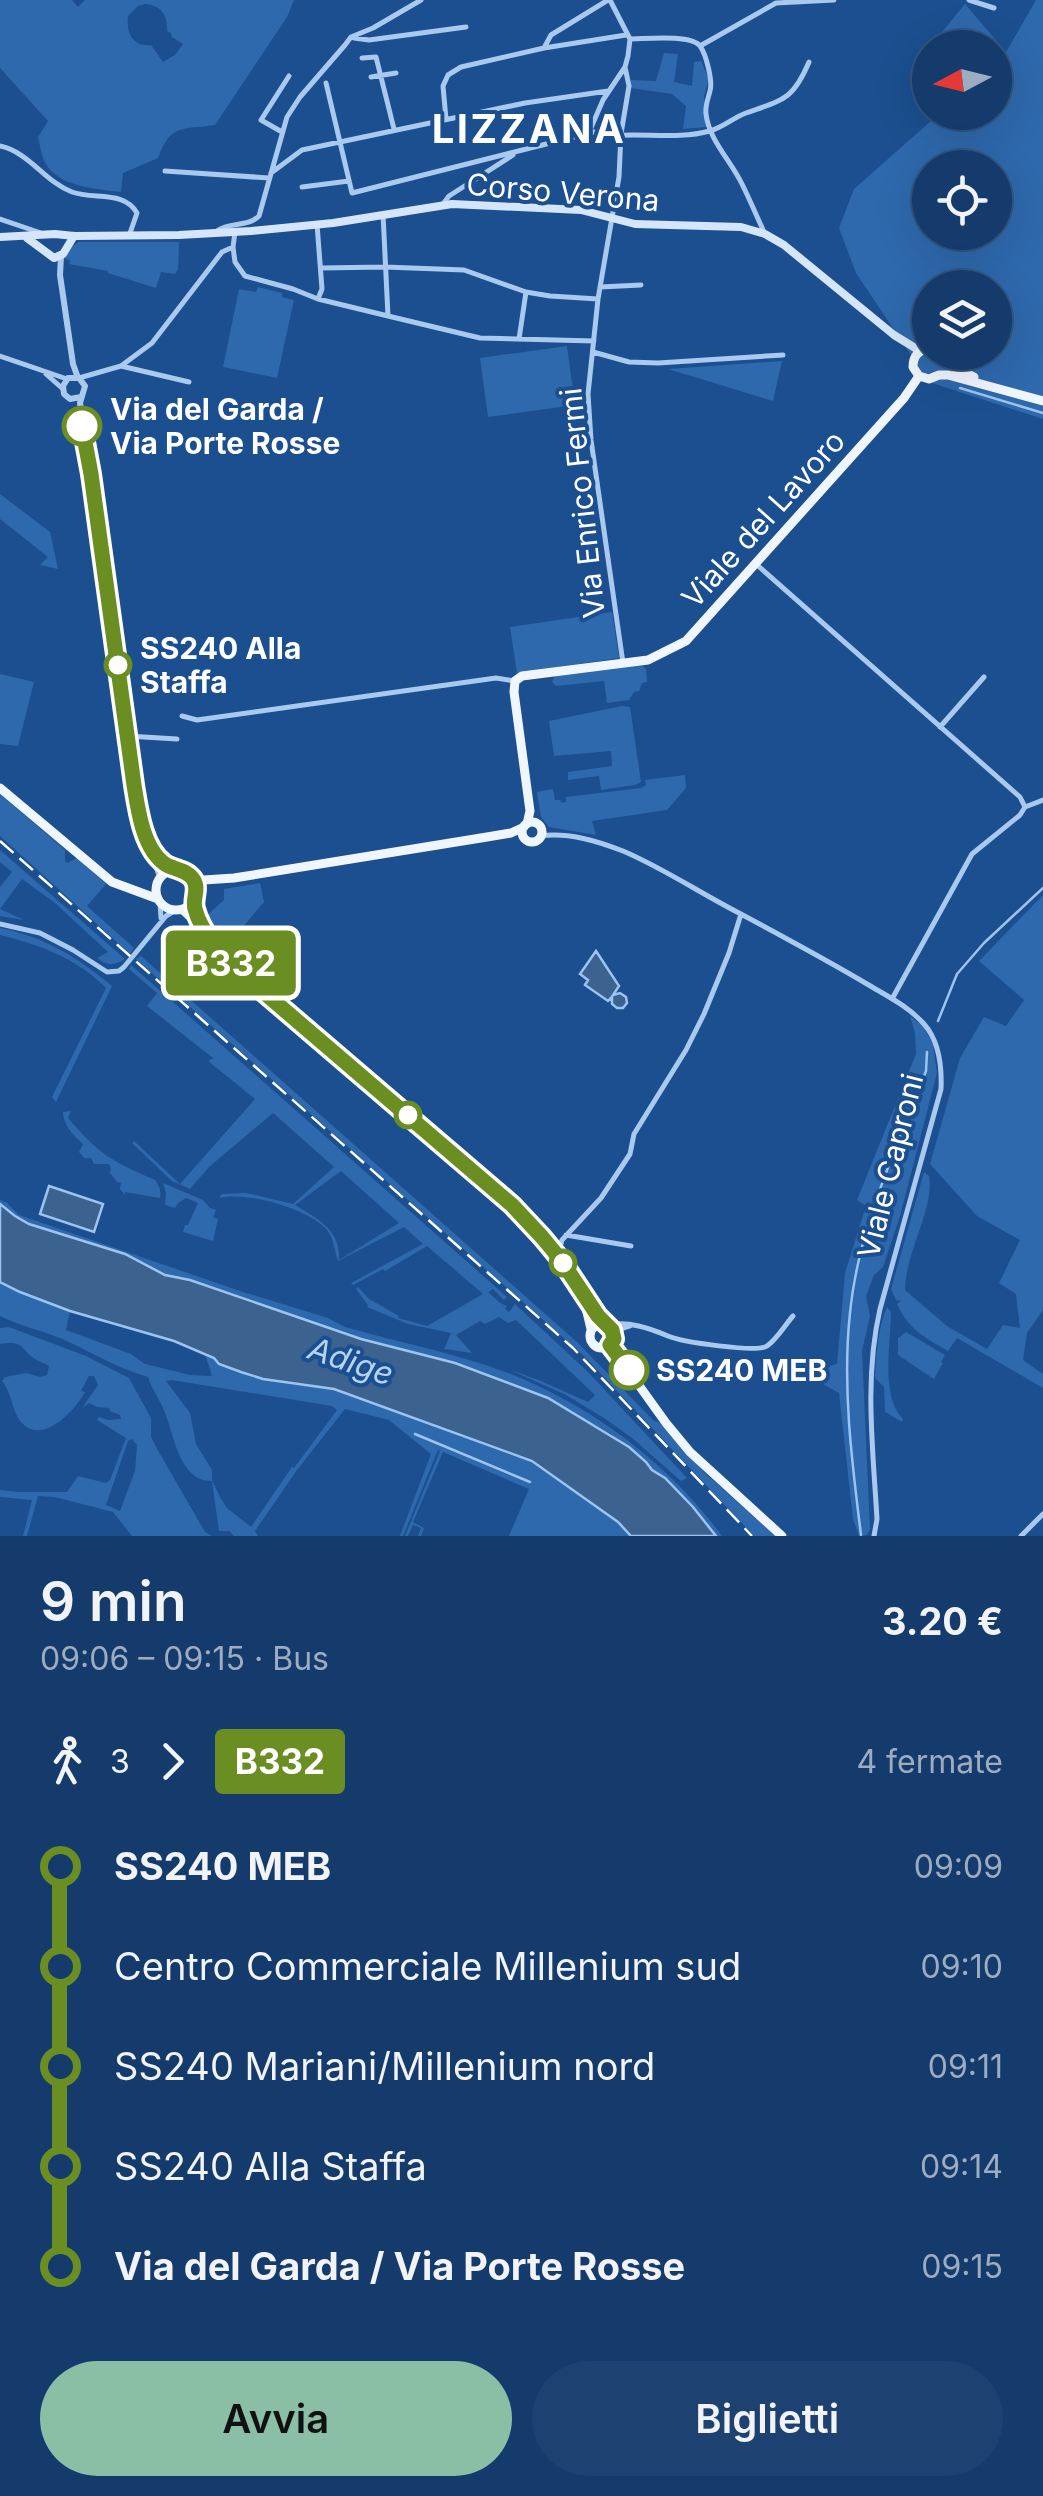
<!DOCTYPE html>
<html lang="it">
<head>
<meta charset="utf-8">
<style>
	:root { --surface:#143b6b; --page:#1d4271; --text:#f1f3f6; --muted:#9dadc1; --line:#33557e; --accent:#8abfa5 }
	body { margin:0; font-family:Inter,sans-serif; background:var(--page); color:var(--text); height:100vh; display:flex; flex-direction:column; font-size:38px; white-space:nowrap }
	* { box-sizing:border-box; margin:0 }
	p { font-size:32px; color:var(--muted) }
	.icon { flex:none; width:55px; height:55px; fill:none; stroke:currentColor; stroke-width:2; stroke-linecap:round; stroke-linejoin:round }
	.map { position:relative; height:1536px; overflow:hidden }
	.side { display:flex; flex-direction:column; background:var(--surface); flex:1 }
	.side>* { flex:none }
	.badge { padding:0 20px; border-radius:8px; font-size:35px; line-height:65px }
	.needle { width:65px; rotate:263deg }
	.buttons { position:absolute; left:912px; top:30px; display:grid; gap:20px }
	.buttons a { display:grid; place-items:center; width:100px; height:100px; border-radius:50%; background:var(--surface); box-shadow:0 10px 40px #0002,0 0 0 2px var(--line); font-size:50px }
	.map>.badge { position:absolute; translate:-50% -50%; box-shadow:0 0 0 5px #fff }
	.legs { display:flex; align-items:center; gap:15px; height:110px; padding:0 40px; font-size:32px }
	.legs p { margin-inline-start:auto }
	.head { display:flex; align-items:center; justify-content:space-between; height:170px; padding:0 40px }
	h1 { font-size:55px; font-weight:600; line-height:75px }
	.primary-button { display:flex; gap:20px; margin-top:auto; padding:20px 40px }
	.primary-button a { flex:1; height:115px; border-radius:60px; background:var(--accent); color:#111; font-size:40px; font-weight:600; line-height:115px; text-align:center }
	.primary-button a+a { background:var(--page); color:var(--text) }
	ul { padding:0 40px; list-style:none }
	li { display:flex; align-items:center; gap:35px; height:100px; font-size:38px }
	li i { display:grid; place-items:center; width:15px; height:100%; margin:0 12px; background:currentColor }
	li i::after { content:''; width:25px; height:25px; margin:-12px; border:8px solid; border-radius:50%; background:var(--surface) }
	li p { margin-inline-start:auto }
	li:first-child i { background:linear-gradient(#0000 50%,currentColor 0) }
	li:last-child i { background:linear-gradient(currentColor 50%,#0000 0) }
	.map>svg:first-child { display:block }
	.green { fill:#2e69ad; fill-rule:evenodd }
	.water { fill:#3c6290; stroke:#9cc4f0; stroke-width:2.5 }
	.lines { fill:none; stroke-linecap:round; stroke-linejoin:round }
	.stream { stroke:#9cc4f0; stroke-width:2.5 }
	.minor { stroke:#a9c9ee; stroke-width:5 }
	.tertiary { stroke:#a9c9ee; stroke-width:6 }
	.secondary { stroke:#d6e6fa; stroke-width:8 }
	.primary { stroke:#f0f6ff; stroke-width:9 }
	.rail { stroke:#fff; stroke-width:2.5; stroke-dasharray:18 8; stroke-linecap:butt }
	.line-1-casing { stroke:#fff; stroke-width:22 }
	.line-1 { stroke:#6b8e23; stroke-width:15 }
	.stop-1-dot { fill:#fff; stroke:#6b8e23; stroke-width:5 }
	.labels { text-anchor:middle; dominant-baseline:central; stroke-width:8; stroke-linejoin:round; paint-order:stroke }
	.street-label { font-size:30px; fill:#fff; stroke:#1b4f8f }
	.stop-label { font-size:30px; font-weight:bold; fill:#fff; stroke:#1b4f8f; text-anchor:start }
	.water-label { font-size:32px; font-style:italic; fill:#b5d3f5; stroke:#1b4f8f }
	.district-label { font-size:40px; font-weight:bold; letter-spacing:2.5px; fill:#fff; stroke:#1b4f8f }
</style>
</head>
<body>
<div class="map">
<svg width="1043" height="1536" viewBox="0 0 1043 1536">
	<rect width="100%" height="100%" fill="#1b4f8f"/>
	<path class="green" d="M0,0h72l6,7 7,-7h209l-7,17 -72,108c-33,5 -44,-2 -57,33l-35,15 -2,19c-24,-3 -64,-5 -76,-30 -4,-7 -5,-17 -7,-25l10,-16 -48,-53zM145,4c16,1 23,11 22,27l4,2 1,4 11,7 -8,11 -12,7 -12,-17c-18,2 -25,-12 -23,-29l10,-10z
		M1036,0h7v419l-114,-37 -73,-109 -17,-45 15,-39 86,-76 55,-1v-64l-49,-1 -4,-15 23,-28 41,48zM930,168h65v64h-65zM930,288h65v64h-65z
		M664,53l14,1 -4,28 18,4 2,-24 7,-1 8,18 -5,17 2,31 -23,2 3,-23 -14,-12 -41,-6v-8l25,1z
		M78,242h101l-1,27 -3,5 -14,-2 -5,16 -48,-15v-2l-39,-7 1,-4 -5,-1 6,-11z
		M258,287l24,6v4l12,3 -17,78 -54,-11 16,-78 17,3z
		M567,346l8,59 -87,12 -8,-59z
		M782,361l-9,40 -105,-32z
		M0,494l50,38 8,37 -18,-4 8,-8 -48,-38z
		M612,612l7,46 -102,15 -7,-46z
		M642,665l4,4 1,13 -5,1 -3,8 -5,1 -5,8 -22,3 -3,-22 -48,5 -4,-4 3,-7z
		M0,674l34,8 -16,64 -18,-2z
		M622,706l8,1 11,75 -6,3 -34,5 -2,-14 -31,4v-8l44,-6 -1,-15 -57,5 -5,-35z
		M685,775l1,13 -19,22 -75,11 4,14 -47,-8 -8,-10 -4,-25 16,-3 2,11h5l2,3 4,-1v-5l75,-9 5,-3 -1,-5z
		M0,794l65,56v11l2,2 10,-5 29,26 -19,22 47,42 -4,6 -130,-118z
		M0,850l125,109c-11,7 -17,7 -28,-1l11,-6 -53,-49 -33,-24 -22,30 24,11 -24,-4v-29l12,-15 -12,-10z
		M260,883l4,19 -39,46 -19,-32 18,-16v-11z
		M1043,895v415l-16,23 -4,27 20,14v14l-86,-50 -9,13c-24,-14 -39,-21 -51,-47l4,-3 -5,-1 -5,-11 33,-117 5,4c6,31 -24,78 -24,114l42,36 40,23 16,-24 17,3 -4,-34 -17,-11 21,-43 -43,-24 -47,-52 30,-106 24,-41 22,9 18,-26 -45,-39z
		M0,928c45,9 77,29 112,58l-56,116 -4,-5 54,-109c-28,-29 -68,-44 -106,-53z
		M141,956l437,387 75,77 7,3 44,49 71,64h-21l-170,-180 -448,-397z
		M131,965l376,332 -3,3 -11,-11 -5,3 12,11 7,3 -2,3 4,3 6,-8 73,68 99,106 -6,3 -49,-43 -28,-20 -38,-23 -58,-26 33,12 47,21 7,-7 -79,-75 -8,3 -9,-6 -14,7 -5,-3 -24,14 16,18 -28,-4 7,-16 -43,-9 -41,-17 1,-2 -12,-16 2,-2 11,12 30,17 -1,2 29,8 56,-32 -56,-48 -42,25 -2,-2 -30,16 -2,-2 72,-39 -19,-17 -66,34c-4,-11 -4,-22 -11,-31 -19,-22 -82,-39 -108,-32l3,-4 24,-1 47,11 41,-37 -61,-54 -64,54 -19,22 -18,-8 -40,-38 2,-2 46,43 75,-85 -47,-38 5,-3 -66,-52 10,-13 -28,-24zM341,1171l58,52 -60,37c2,-30 -21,-41 -44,-55z
		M910,1016l13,10 10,19 4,28 -37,143 -17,51 -9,8 -8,21 4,20 -8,35 8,178 -3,6 -8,1 -6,-17 -14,-126 -18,-10 -1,-3 10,-14 7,-2 8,-91 21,-67 -9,-6 59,-146 -1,-21z
		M71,1111l-3,7c31,36 43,43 87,62 6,8 7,15 3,24l2,-6 -35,-6v3l-5,-6 1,-6 -4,-1 -7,-9 1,-4 -2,-5h-15l-3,-6h-7l-5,-6 4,-8c-9,-8 -20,-19 -20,-32z
		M163,1183l40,17 7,8 6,2 -3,7 5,2 -5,22 -30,-9 2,-7h3l10,-22 -12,-5 -8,5 -3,5 -10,-3 1,-12z
		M0,1200l7,3 12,12 224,77 85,26 17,9c56,16 116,27 171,49 81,34 154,89 206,160h-6l-23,-29 -28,-29 -18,-12 -1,-4 -35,-28 -63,-36 -93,-35 -94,-24 -171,-59 -25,-5 -40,-21 -96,-30 -14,-8 -15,-12z
		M0,1282l20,10 50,19 -4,19 65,24 14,10 45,11 22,1 -7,-22 58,25 71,10 198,72 86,61 13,14h-122l20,-47 -86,-37 -30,70 11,6 -3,8h-3l3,-8 -8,-3 -5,11h-3l35,-85 -2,-1 -35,86h-3l31,-82 -42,-34 -44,-11 -48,61 -42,61 3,5h-24l-5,-5h-10l-7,-50c-33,0 -37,-44 -47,-68 -4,-12 -13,-23 -17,-36 -32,-9 -58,-26 -88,-39 -20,-8 -40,-12 -60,-22zM172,1380l160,26 5,4 -43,58 -2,-1 -41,60 -24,-19 -7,-11 -8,-17v-10l-16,-26 -6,-31 -24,-32z
		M887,1307l4,5c0,31 -11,84 12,107l-1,3 -17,-10 -1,-25 -9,-9c1,-23 3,-51 12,-71z
		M9,1327l77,29 43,22 22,40v19l5,10 49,85 7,4h-80l-19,-24 -58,-15 -17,-1 -11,40h-4l9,-36 -32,-3v-7l18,2h49l11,-16 28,7 4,-3 16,-42 -29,-18 2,-3 9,3 13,-1 -1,-4 -10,-4 -1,-3 -12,-1 -8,-4 -7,5 16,-23 -4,-9h-5l-8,15 4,1c-9,17 -42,54 -63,31 -11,-12 -9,-29 -20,-42l3,-4 21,-4 14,4 7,-2 2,-9c-4,-3 -10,-4 -14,-7 -15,-10 -11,-19 -35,-15v-16zM132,1439l5,6 -2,26 -15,40 -14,-6 22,-64z
		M906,1332l39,23 -4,7 2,1 -9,16 -36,-24v-17z"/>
	<path class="water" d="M596,951l23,35 -6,9 7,-2 6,4 1,6 -4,5h-6l-5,-4v-7l-4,4 -23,-16 3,-5 -8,-6z
		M49,1186l54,18 -9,28 -54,-18z
		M0,1204l15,12 14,8 96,30 40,21 25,5 171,59 94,24 93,35 81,49 17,15 6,8 13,8 28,29 23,29h-85l-13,-14 -86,-61 -198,-72 -71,-10 -22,-7 -22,-8 -5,-6 -40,-17 -104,-30 -50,-19 -20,-10z"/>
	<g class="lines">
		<path class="stream" d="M960,388l83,25
			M938,1021l19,-47 27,-31 59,-55
			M415,1434l115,48
			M861,1535c-9,-72 -19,-149 -11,-222 8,-84 46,-164 76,-242l1,-19"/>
		<path class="minor" d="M969,0l25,8
			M354,38l15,2 97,-13
			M630,39c15,0 60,-5 70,7 6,8 13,35 10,45 -2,8 -5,14 -4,23 3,26 25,47 36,70 8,16 15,33 23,50
			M700,46l76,-43 58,-3
			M544,48l7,-13 57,-35
			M362,58l14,-1 18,72
			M371,77l25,-4
			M326,83l26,110 242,-61 10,1 4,3c33,-4 69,4 102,-5 13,-4 23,-13 36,-18 37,-13 47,-13 63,-51
			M446,119l-3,-33 5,-11 13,-8 83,-19 82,-13
			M282,132l-21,-12 28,-44
			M587,132l3,-2 13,-30 22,-33 3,-11 2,-17 -20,-39
			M0,146c29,6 45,36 72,46 22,8 52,-2 65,21l-8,23
			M165,171l104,7
			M271,173l31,-23 223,-47 83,-12
			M302,187l47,-6
			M443,204l6,-8 64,-41
			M383,214l5,102 92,22 114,3
			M0,219l41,14
			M317,224l5,65 -4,10
			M217,231c13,-10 30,-3 42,-15l28,-99 13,-20 45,-52 6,-8 22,-9 48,-28
			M235,232l-2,15 2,15 10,14 48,13 25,10 70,17
			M321,268l64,-1 79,3 62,22 24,4 48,3
			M600,287l41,-2
			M519,339l7,-47
			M593,352l36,10 29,1 125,-8
			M0,356l67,23
			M121,366l68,16
			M46,374l17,15
			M79,378l42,-12 31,-23 70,-91 11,-5
			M756,564l264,233 5,10 -5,8 -48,39 -80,145
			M623,663l-32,-223 -3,-46 10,-95 21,-122 2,-43 8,-48 -4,-19
			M182,716l15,4 299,-42 19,3
			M940,727l44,-50
			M127,736l50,3
			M1025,807l18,-7
			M540,836c28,-4 57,5 83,15 40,17 77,42 116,62 43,23 86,46 128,71 20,12 41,22 57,40 15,17 18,42 17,65l-61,220c-16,69 -7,140 -3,210l-3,17
			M160,903l1,15
			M0,924l40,9 33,17 34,22 12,-1 5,-4 42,-51 10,-6
			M566,1235l65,11
			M558,1255l4,-15 39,-42 29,-44 4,-20 52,-84 18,-36 25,-61 12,-39
			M608,1325c21,-4 41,3 60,11 14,6 89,17 99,10 10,-7 18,-21 26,-30
			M614,1339l7,-10 9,-3
			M1021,1536l22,-22"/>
		<path class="tertiary" d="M61,256l-1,19 13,89 5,14
			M81,397l-11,2 -6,-5 -1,-8 5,-8h11l6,8 -5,17 11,70 43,312 6,31 20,61
			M156,855l5,7 13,8"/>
		<path class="secondary" d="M0,237l55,-3 19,2 105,-1 72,-4 82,-8 119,-19 129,6 54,14 106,3 24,7 19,11 110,90 26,16
			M27,238l27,20 9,-4 11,-18"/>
		<path class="primary" d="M943,362l31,15
			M919,376l10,3 10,-4h9l95,26
			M919,376l-6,-9c0,-11 6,-18 17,-18
			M0,788l112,94 46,17
			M522 832a10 10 0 1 1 20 0a10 10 0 1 1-20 0Z
			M527,824l3,-13 -16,-119 1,-11 7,-5 126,-16 38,-19 218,-243 15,-22
			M156 890a20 20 0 1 1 40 0a20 20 0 1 1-40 0Z
			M191,876l13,4 30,-2 253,-41 24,-4 13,-6
			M182,909l19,18 17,22 22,23 272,233 43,48 50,71
			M586,1308l5,21
			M590 1336a12 12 0 1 1 24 0a12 12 0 1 1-24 0Z
			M610,1345l56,78 24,29 92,84"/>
		<path class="rail" d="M0,841l573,507 179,188"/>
	</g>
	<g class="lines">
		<g class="line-1-casing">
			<path id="line-1" d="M82,426l9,48 43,311c4,25 9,64 31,79 9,6 21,5 28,15 7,10 -1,19 2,30 7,26 27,45 45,63l272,233 30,32 19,23 37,56 14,14 2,9 -4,6 19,25"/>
		</g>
		<use href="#line-1" class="line-1"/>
	</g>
	<g class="stop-1-dot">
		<circle cx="82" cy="426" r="18"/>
		<circle cx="118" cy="665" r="12"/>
		<circle cx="408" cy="1115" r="12"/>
		<circle cx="563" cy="1263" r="12"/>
		<circle cx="629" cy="1370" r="18"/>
	</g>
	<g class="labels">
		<g class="street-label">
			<text transform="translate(563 192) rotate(5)">Corso Verona</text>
			<text transform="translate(582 503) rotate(-96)">Via Enrico Fermi</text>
			<text transform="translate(763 519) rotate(-48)">Viale del Lavoro</text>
			<text transform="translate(890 1166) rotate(-76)">Viale Caproni</text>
		</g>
		<g class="stop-label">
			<text x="110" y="409">Via del Garda /<tspan x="110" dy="34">Via Porte Rosse</tspan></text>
			<text x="140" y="648">SS240 Alla<tspan x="140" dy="34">Staffa</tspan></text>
			<text x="656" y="1370">SS240 MEB</text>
		</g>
		<g class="water-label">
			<text transform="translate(351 1361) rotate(19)">Adige</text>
		</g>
		<g class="district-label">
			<text x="529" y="128">LIZZANA</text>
		</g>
	</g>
</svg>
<div class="buttons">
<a><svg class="needle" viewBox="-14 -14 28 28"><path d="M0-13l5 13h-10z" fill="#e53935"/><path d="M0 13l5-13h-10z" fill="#9dadc1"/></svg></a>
<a><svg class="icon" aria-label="locate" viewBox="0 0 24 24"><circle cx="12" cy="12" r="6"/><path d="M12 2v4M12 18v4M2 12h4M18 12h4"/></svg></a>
<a><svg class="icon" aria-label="layers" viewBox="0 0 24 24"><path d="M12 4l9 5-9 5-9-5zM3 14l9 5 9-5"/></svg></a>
</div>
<b class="badge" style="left:231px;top:963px;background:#6b8e23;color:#fff">B332</b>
</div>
<section class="side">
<div class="head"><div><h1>9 min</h1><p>09:06 – 09:15 · Bus</p></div><b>3.20 €</b></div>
<div class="legs"><svg class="icon" aria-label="walk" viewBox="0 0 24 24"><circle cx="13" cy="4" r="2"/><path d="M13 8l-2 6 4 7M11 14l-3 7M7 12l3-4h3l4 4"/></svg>3<svg class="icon" aria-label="forward" viewBox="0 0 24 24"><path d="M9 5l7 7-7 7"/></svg><b class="badge" style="background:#6b8e23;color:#fff">B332</b><p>4 fermate</p></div>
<ul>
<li><i style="color:#6b8e23"></i><b>SS240 MEB</b><p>09:09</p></li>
<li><i style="color:#6b8e23"></i><span>Centro Commerciale Millenium sud</span><p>09:10</p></li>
<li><i style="color:#6b8e23"></i><span>SS240 Mariani/Millenium nord</span><p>09:11</p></li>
<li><i style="color:#6b8e23"></i><span>SS240 Alla Staffa</span><p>09:14</p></li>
<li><i style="color:#6b8e23"></i><b>Via del Garda / Via Porte Rosse</b><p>09:15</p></li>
</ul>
<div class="primary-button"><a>Avvia</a><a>Biglietti</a></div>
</section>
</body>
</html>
